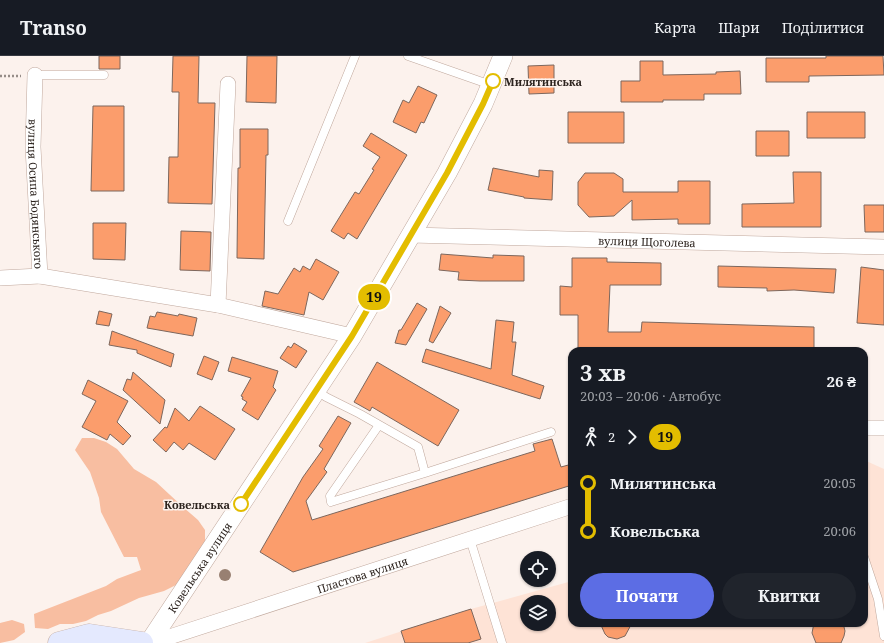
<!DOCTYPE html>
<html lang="uk">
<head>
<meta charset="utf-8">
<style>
	:root { --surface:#171b24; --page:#20242c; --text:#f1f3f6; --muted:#9ea1a6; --line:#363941; --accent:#5c6de4 }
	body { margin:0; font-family:"Noto Serif",serif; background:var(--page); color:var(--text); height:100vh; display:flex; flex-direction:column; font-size:15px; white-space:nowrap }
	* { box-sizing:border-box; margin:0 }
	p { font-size:13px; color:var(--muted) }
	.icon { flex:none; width:22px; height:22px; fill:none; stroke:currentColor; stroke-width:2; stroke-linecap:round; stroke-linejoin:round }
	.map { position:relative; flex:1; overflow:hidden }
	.side { position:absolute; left:568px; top:291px; width:300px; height:280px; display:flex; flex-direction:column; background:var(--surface); border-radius:12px; box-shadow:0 1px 3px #0004 }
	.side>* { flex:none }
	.badge { padding:0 8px; border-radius:13px; font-size:14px; line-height:26px }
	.controls { position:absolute; left:520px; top:495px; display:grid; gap:8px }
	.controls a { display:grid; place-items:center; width:36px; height:36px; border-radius:50%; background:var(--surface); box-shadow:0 1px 3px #0004; font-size:20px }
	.map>.badge { position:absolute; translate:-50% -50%; box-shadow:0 0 0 2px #fff }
	.legs { display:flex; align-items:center; gap:6px; height:44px; padding:0 12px; font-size:13px }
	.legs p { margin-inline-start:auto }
	.summary { display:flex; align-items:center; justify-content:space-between; height:68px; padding:0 12px }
	h1 { font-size:22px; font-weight:700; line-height:30px }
	.button { display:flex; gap:8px; margin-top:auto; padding:8px 12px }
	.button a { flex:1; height:46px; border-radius:24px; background:var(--accent); color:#fff; font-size:16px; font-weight:700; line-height:46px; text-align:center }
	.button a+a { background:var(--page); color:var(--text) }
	ul { padding:0 12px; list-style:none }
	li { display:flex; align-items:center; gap:14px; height:48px; font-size:15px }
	li i { display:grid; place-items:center; width:6px; height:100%; margin:0 5px; background:currentColor }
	li i::after { content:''; width:10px; height:10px; margin:-5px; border:3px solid; border-radius:50%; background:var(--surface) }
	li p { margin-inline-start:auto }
	li:first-child i { background:linear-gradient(#0000 50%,currentColor 0) }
	li:last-child i { background:linear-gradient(currentColor 50%,#0000 0) }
	header { display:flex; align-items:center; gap:24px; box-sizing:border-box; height:56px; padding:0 20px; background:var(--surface); border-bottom:1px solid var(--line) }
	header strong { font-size:19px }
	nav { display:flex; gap:22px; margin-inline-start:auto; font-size:14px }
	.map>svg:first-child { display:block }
	.built { fill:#fee3d6; fill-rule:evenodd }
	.green { fill:#f8bea1 }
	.building { fill:#fb9d6c; stroke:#7d675d }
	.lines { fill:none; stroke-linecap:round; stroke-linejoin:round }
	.service-casing { stroke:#c0a89d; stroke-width:9 }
	.minor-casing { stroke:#c0a89d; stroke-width:16 }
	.tertiary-casing { stroke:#c0a89d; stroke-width:20 }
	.secondary-casing { stroke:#c0a89d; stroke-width:23 }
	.path { stroke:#968d88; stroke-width:2.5; stroke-dasharray:2 2; stroke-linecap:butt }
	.service { stroke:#fff; stroke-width:8 }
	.minor { stroke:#fff; stroke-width:15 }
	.tertiary { stroke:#fff; stroke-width:19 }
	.secondary { stroke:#e4e9fe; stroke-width:22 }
	.tree { fill:#988072 }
	.line-1-casing { stroke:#fff; stroke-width:9 }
	.line-1 { stroke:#e3bd00; stroke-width:6 }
	.stop-1-dot { fill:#fff; stroke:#e3bd00; stroke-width:2 }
	.labels { text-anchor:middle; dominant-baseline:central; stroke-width:3; stroke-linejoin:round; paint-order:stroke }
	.stop-label { font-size:11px; font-weight:bold; fill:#2d241f; stroke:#fcf2ed; text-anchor:start }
	.street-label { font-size:11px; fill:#2d241f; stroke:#fcf2ed }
</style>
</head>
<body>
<header>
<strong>Transo</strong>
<nav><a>Карта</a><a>Шари</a><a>Поділитися</a></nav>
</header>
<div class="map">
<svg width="884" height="587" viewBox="0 0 884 587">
	<rect width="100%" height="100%" fill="#fcf2ed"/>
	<path class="built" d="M864,404l20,9v174h-519l106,-34 101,-28v42h292zM527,546h22v22h-22z"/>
	<path class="green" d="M82,382h12l12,4 11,7 17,20 22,13 27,25 15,13 7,10v13l-17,36 -24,12 -25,7 -28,13 -13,4 -12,6 -13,3h-13l-12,5 -13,-1 -1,-14 72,-28 11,-7 24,-9 -4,-13h-13l-23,-45 -2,-14 -9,-26 -15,-22z
		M12,564l12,4 1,8 -11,8 -14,3v-20z"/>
	<path class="building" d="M99,0h21v13h-21z
		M173,0h26l-1,47h17l-3,101 -44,-1 1,-46h9l1,-65h-7z
		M247,0h30l-1,47 -30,-1z
		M826,0h57l1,19 -75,1v6h-43v-24h60z
		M640,5h23v14l53,-1v-2l24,-1 1,23h-37v6h-41v2h-42v-21h19z
		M554,9v28l-25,1 -1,-28z
		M418,30l19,9 -13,28 -3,-1 -5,11 -23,-11 10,-22 6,3z
		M93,50h31v85h-33z
		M568,56h56v31h-56z
		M807,56h58v26h-58z
		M240,73h28v26h-2l-2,104 -27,-1 1,-90h2z
		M756,75h33v25h-33z
		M371,77l36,22 -50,84 -9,-6 -4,6 -13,-8 24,-39 4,2 15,-24 -2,-1 8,-12 -17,-11z
		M493,112l46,9v-7l14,1 -1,29 -28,-2v-1l-36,-7z
		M793,116h28v55h-79v-23l52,-1z
		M585,117h29l9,6v13h55v-11h32v43h-32v-5l-46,1v-20l-18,16 -25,1 -11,-12v-23z
		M864,149h20v27h-19z
		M93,167h33l-1,37 -32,-1z
		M181,175l30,1 -1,39 -30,-1z
		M441,198l52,4v-3l31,1v25h-44l-22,-1 1,-8 -20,-2z
		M572,202h35v4l54,1v22h-51l-2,47h33l1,-10 172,5v24h-236v-36h-18v-29l12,1z
		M316,203l23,13 -16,28 -14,-8 -5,23 -42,-9 3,-15 13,3 16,-26 6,4 3,-6 7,4z
		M718,210l118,3 -2,24 -40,-3 -27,1v-3l-49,-1z
		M861,211l23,3v55l-27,-2z
		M417,247l10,6 -21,36 -11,-2 4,-13h2z
		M440,250l11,7 -18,30 -4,-2z
		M99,255l13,3 -3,12 -13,-2z
		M157,256l21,4 1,-2 18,4 -4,18 -46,-8 3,-12 5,1z
		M496,264l18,2 -2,20h4l-4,33 32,11 -4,13 -118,-37 4,-13 65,20z
		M112,275l62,23 -3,13 -34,-14v-3l-28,-5z
		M294,287l13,8 -11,17 -16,-10 8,-12 3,2z
		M204,300l15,6 -7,18 -15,-6z
		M232,301l46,14 -5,16 3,3 -18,30 -16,-10 5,-8 -5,-3 1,-2 -2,-1 10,-18 -23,-7z
		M377,306l82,48 -21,36 -66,-39 -2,4 -16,-9z
		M133,316l32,28 -5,24 -37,-34 4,-11 4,1z
		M88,324l40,21 -11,21 14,14 -8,9 -13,-11 -3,6 -25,-13 14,-26 -14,-7z
		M200,350l35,23 -20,31 -26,-17 -6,7 -9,-8 -8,10 -13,-12 12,-13 2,1 8,-20 14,13z
		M338,360l13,7 -27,46 3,3 -21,29 6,19 223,-69 -2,-7 19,-5 9,28 11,-3v21l-279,87 -33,-20 43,-75 20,-28 -4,-3z
		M471,553l10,30 -13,4h-63l-4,-12z
		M600,567h32l-7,13 -8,3 -9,-2 -3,-3z
		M814,567h29l2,8 -1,5 -3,7h-25l-4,-10z"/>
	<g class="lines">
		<g class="service-casing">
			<path id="service" d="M408,0l83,29
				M35,19h69
				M288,165l67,-165
				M316,334l10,7 34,17 58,33 7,26 126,-41
				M379,369l-49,71 1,6 94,-29
				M470,483l32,104
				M864,501l14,42 6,37"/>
		</g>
		<g class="minor-casing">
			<g id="minor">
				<path id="s1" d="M35,19l-2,72 7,129 178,29 134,31"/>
				<path id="s2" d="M410,179l474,12"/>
				<path d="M0,222l40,-2"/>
				<path d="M218,249l10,-221"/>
				<path d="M864,372h20"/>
				<path id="s3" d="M151,587l421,-137"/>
			</g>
		</g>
		<g class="tertiary-casing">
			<g id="tertiary">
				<path id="s4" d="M149,587l203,-307 95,-163 36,-69 20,-48"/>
			</g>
		</g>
		<g class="secondary-casing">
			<path id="secondary" d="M59,587l30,-8 53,8"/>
		</g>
		<path class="path" d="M0,20h21"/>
		<use href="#service" class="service"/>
		<use href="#minor" class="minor"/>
		<use href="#tertiary" class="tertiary"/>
		<use href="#secondary" class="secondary"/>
	</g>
	<circle class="tree" cx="225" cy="519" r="6"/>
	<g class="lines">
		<g class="line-1-casing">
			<path id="line-1" d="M241,448l111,-168 95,-163 36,-69 10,-23"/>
		</g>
		<use href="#line-1" class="line-1"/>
	</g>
	<g class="stop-1-dot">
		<circle cx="493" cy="25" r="7"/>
		<circle cx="241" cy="448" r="7"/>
	</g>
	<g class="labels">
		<g class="stop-label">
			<text x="504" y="25">Милятинська</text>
			<text x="230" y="448" text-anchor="end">Ковельська</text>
		</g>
		<g class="street-label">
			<text stroke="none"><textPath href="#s1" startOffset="119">вулиця Осипа Бодянського</textPath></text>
			<text stroke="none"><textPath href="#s2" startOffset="237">вулиця Щоголева</textPath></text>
			<text stroke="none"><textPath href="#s4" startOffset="91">Ковельська вулиця</textPath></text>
			<text stroke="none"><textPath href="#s3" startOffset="222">Пластова вулиця</textPath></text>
		</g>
	</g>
</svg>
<div class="controls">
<a><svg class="icon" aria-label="locate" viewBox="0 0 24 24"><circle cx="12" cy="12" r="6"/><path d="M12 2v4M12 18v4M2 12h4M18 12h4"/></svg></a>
<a><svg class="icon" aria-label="layers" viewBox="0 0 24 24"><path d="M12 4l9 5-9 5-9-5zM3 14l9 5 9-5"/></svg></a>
</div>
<b class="badge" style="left:374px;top:241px;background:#e3bd00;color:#111">19</b>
<section class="side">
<div class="summary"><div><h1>3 хв</h1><p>20:03 – 20:06 · Автобус</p></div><b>26 ₴</b></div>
<div class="legs"><svg class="icon" aria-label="walk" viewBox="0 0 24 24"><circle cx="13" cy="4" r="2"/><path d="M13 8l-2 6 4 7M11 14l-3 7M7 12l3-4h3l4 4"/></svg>2<svg class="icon" aria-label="forward" viewBox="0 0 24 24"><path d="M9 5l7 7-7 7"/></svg><b class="badge" style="background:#e3bd00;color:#111">19</b></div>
<ul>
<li><i style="color:#e3bd00"></i><b>Милятинська</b><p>20:05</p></li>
<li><i style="color:#e3bd00"></i><b>Ковельська</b><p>20:06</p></li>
</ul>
<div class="button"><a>Почати</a><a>Квитки</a></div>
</section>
</div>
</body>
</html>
